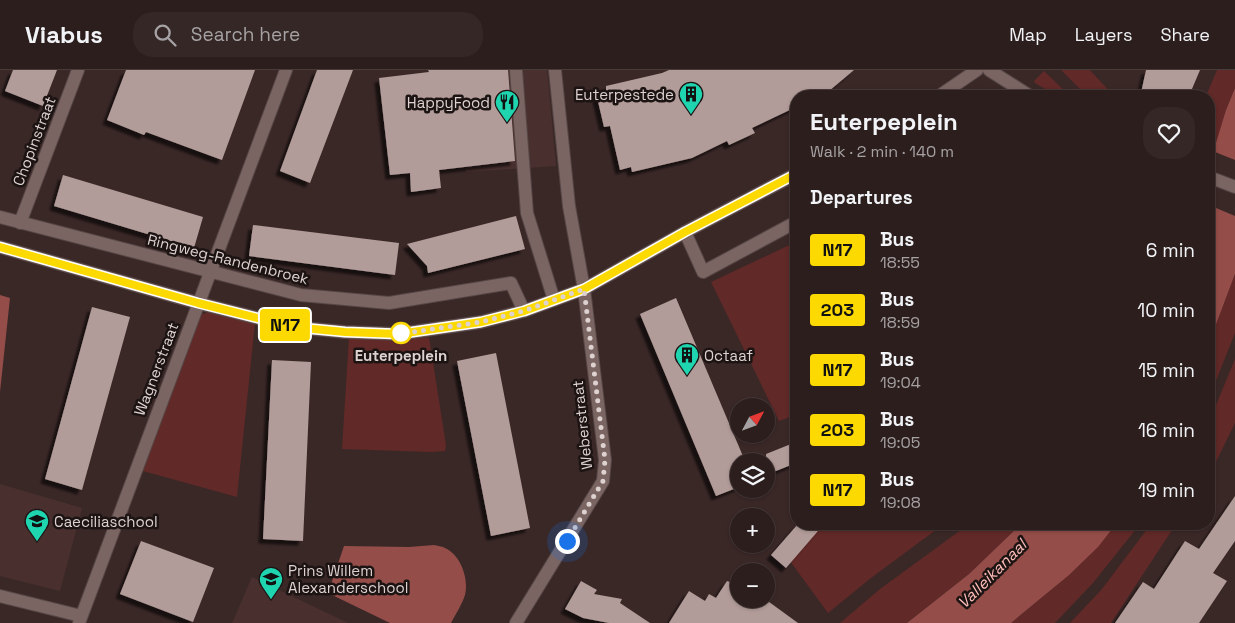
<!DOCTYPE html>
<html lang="en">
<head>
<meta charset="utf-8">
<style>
	:root { --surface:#2c1e1d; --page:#342726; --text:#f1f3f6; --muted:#a6a2a4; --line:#483c3b }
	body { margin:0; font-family:"Space Grotesk",sans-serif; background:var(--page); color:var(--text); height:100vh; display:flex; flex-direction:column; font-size:19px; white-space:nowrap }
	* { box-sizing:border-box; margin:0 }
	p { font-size:16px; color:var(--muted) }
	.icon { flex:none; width:28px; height:28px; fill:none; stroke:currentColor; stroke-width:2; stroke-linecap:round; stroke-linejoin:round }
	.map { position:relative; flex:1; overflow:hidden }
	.side { position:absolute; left:790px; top:20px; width:425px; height:440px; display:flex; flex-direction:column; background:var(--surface); border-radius:20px; box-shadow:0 1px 4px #0004,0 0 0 1px var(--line) }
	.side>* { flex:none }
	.badge { padding:0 10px; border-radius:4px; font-size:18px; line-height:32px }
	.needle { width:32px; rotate:49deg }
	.fabs { position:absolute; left:730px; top:328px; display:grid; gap:10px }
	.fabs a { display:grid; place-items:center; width:45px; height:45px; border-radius:50%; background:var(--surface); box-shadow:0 1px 4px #0004,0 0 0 1px var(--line); font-size:25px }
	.you { position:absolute; width:25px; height:25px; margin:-12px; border:4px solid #fff; border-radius:50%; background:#1a73e8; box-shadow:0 0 0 8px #1a73e833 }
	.map>.badge { position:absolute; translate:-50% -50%; box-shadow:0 0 0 2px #fff }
	h2 { padding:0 20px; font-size:19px; line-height:45px }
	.round { display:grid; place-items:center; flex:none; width:52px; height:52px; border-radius:20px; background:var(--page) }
	.headline { display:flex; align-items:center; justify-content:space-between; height:85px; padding:0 20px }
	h1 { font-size:24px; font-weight:800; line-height:38px }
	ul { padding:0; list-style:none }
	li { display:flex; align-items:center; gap:15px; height:60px; padding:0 20px }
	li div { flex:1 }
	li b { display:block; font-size:19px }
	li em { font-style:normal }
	li .badge { min-width:55px; font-weight:700; text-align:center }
	header { display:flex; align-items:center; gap:30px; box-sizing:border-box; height:70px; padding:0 25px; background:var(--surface); border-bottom:1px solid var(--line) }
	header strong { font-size:24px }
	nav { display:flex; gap:28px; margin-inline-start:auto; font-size:18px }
	.search { width:350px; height:45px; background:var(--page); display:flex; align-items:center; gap:12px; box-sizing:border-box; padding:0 18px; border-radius:20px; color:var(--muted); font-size:19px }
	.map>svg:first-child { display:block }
	.built { fill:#49302e }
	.green { fill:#612927 }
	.water { fill:#944d49 }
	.pier { fill:#3a2827 }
	.building { fill:#b29c99; filter:url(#shadow) }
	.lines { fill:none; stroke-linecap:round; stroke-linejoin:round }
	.pedestrian-casing { stroke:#564746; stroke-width:14 }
	.minor-casing { stroke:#564746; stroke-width:14 }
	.tertiary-casing { stroke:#564746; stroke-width:14 }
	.secondary-casing { stroke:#564746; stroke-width:14 }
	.pedestrian { stroke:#7a6563; stroke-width:12 }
	.minor { stroke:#7a6563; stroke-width:12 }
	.tertiary { stroke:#7a6563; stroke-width:12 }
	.secondary { stroke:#7a6563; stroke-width:12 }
	.line-casing { stroke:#fff; stroke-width:11 }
	.line { stroke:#fcd900; stroke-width:8 }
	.walk { stroke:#ded2d1; stroke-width:5; stroke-dasharray:0 9 }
	.stop-dot { fill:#fff; stroke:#fcd900; stroke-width:2.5 }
	.labels { text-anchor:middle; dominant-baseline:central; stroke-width:5; stroke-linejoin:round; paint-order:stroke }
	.poi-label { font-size:15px; fill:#ded2d1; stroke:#1c1413; text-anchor:start }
	.street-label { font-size:15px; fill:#ded2d1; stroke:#1c1413 }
	.stop-label { font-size:15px; font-weight:bold; fill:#ded2d1; stroke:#1c1413 }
	.water-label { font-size:16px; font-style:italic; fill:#febdb8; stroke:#1c1413 }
</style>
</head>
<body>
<header>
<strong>Viabus</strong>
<div class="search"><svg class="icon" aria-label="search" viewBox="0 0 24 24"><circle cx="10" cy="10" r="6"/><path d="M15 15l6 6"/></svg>Search here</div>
<nav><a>Map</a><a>Layers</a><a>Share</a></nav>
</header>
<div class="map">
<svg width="1235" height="553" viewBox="0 0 1235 553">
	<defs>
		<filter id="shadow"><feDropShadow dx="-4.5" dy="4.5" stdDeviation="1" flood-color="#0009"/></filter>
	</defs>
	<rect width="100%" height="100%" fill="#3a2827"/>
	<path class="built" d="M454,0h93l9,96 -90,6z
		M0,414l82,24 -22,83 -60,-15z
		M252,507l96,46h-116z"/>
	<path class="green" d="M1061,0h29l22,24 1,2h-26z
		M1217,0h18v18l-9,22 -11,42 -6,-3v-53h-3z
		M1044,1l1,1 25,24h-13l-22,-13 -1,-2z
		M796,172v173l-17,6 -68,-139z
		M1235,204v59l-26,65v-55z
		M209,242l46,11 -18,174 -94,-26 56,-156z
		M349,267l55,3 25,-3 17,108 -1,6 -14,1 -89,-3z
		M1235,289v64l-26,53v-44l1,-3 -1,-1v-6z
		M817,454h127l-73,54 -43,35 -41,-56z
		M969,454h52l-52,50 -62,49h-67l40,-34z
		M1116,454h24l-47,59 -38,40h-44c38,-31 75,-61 105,-99z
		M1151,454h25l-65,99h-41l32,-34z"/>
	<path class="water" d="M1235,18v186l-26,69v-177l17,-56z
		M0,225l10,3 -10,94z
		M1021,454h95l-18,23 -29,28 -58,48h-104l62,-49z
		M434,475c3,1 8,1 11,3 16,7 24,31 20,47 -3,9 -9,19 -14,28h-61l-62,-30 16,-47 65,1z"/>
	<path class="pier" d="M1215,82l20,8v56l-26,-11v-40z"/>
	<path class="building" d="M13,0h44l-14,36 -38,-15z
		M126,0h129l-33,90 -76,-28 -2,3 -37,-15z
		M317,0h36l-43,113 -30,-12z
		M428,0h80l7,91 -76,9 2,18 -30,4 -1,-19 -20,2 -11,-97 50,-6z
		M669,0h185l-25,21 -11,5h-22v11l-44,21 3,5 -26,12 -2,-4 -35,17 -60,14 -1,-5 -11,3 -10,-44 -6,1 -8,-34 10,-2v-5l56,-13z
		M1146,0h54l-11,26h-39l-9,-3z
		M63,105l140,42 -9,31 -140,-42z
		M516,146l9,33 -97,24 -1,-7 -20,-22z
		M253,155l146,18 -4,32 -146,-19z
		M676,228l69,163h-6v26l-23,9 -76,-182z
		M92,237l38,10 -48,173 -37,-11z
		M496,283l34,175 -39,8 -34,-175z
		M272,290l39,2 -8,179 -40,-2z
		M796,372v21l-30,12v-21z
		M1235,426v45l-22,32 14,8 -28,42h-84l28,-41 11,7 31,-48 14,8z
		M798,454h26l-38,44 -15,-13z
		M141,471l73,27 -21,54 -73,-28z
		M581,511l16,9 -3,4 28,5 -2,4 30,20h-41l-26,-5 -18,-9z
		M727,511l12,4v14h26l33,24h-129l20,-32 16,10 4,-7 7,4z"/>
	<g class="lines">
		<g class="pedestrian-casing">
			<path id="pedestrian" d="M516,0l11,143 27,87"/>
		</g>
		<g class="minor-casing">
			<path id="minor" d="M0,147l301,78 88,8 122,-20 13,28
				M20,153l58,-153
				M685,162l18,40 93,-50
				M0,526l81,20
				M79,553l207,-553
				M516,553l87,-142 2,-21 -21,-171 -15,-83 -14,-136"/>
		</g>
		<g class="tertiary-casing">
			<path id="tertiary" d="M989,0l41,26
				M1209,107l26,10"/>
		</g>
		<g class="secondary-casing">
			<path id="secondary" d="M939,26l38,-26
				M0,177l198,56 95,24 52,5 54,2 82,-12 43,-11 60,-22 101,-57 111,-58"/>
		</g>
		<use href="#pedestrian" class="pedestrian"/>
		<use href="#minor" class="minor"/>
		<use href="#tertiary" class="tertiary"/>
		<use href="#secondary" class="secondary"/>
	</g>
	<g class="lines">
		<g class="line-casing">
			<path id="line" d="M0,177l198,56 95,24 52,5 54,2 82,-12 43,-11 60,-22 101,-57 111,-58"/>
		</g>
		<use href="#line" class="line"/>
		<path class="walk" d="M401,263l-2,1 82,-12 43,-11 60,-22 21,171 -2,21 -36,60"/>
	</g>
	<defs>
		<g id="building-pin" transform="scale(1.25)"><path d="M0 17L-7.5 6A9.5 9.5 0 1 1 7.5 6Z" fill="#1ed5b0" stroke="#1c1413"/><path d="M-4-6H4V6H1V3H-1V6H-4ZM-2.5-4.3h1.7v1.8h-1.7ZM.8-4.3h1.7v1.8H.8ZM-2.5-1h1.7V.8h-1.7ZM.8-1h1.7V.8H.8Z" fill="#111"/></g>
		<g id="restaurant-pin" transform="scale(1.25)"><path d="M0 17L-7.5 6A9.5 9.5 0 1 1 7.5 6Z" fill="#1ed5b0" stroke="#1c1413"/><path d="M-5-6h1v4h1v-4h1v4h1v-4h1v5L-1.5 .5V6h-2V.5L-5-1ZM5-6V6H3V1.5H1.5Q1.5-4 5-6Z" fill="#111"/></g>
		<g id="school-pin" transform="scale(1.25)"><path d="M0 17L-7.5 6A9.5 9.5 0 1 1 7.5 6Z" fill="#1ed5b0" stroke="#1c1413"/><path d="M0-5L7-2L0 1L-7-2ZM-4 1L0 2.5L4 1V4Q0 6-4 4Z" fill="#111"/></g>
	</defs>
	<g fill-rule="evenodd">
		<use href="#building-pin" x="691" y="24"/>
		<use href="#restaurant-pin" x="507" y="32"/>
		<use href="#building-pin" x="687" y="285"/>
		<use href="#school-pin" x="37" y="451"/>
		<use href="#school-pin" x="271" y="509"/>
	</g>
	<circle class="stop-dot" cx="401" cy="263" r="10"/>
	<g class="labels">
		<g class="poi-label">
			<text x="674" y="24" text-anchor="end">Euterpestede</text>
			<text x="490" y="32" text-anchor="end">HappyFood</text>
			<text x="704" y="285">Octaaf</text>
			<text x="54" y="451">Caeciliaschool</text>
			<text x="288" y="500">Prins Willem<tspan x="288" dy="17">Alexanderschool</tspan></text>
		</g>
		<g class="street-label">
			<text transform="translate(34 71) rotate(-69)">Chopinstraat</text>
			<text transform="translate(228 189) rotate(14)">Ringweg-Randenbroek</text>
			<text transform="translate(156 299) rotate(-69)">Wagnerstraat</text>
			<text transform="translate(582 355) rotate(-96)">Weberstraat</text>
		</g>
		<g class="stop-label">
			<text x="401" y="285">Euterpeplein</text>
		</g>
		<g class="water-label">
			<text transform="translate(992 504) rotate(-45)">Valleikanaal</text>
		</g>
	</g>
</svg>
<div class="fabs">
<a><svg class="needle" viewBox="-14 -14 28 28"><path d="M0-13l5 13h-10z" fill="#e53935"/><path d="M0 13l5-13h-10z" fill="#a6a2a4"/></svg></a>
<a><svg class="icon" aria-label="layers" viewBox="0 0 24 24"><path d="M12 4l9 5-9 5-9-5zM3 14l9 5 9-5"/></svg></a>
<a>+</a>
<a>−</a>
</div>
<div class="you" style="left:567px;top:471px"></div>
<b class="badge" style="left:285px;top:255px;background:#fcd900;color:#111">N17</b>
<section class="side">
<div class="headline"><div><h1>Euterpeplein</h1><p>Walk · 2 min · 140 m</p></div><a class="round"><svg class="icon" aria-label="heart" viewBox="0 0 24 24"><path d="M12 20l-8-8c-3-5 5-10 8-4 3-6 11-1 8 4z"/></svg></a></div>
<h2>Departures</h2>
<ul>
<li><span class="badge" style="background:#fcd900;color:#111">N17</span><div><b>Bus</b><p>18:55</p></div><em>6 min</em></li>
<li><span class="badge" style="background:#fcd900;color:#111">203</span><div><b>Bus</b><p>18:59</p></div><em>10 min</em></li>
<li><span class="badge" style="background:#fcd900;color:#111">N17</span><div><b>Bus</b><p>19:04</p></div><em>15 min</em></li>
<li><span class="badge" style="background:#fcd900;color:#111">203</span><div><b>Bus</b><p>19:05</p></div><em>16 min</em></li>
<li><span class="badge" style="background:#fcd900;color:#111">N17</span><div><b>Bus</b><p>19:08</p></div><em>19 min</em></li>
</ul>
</section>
</div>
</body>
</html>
